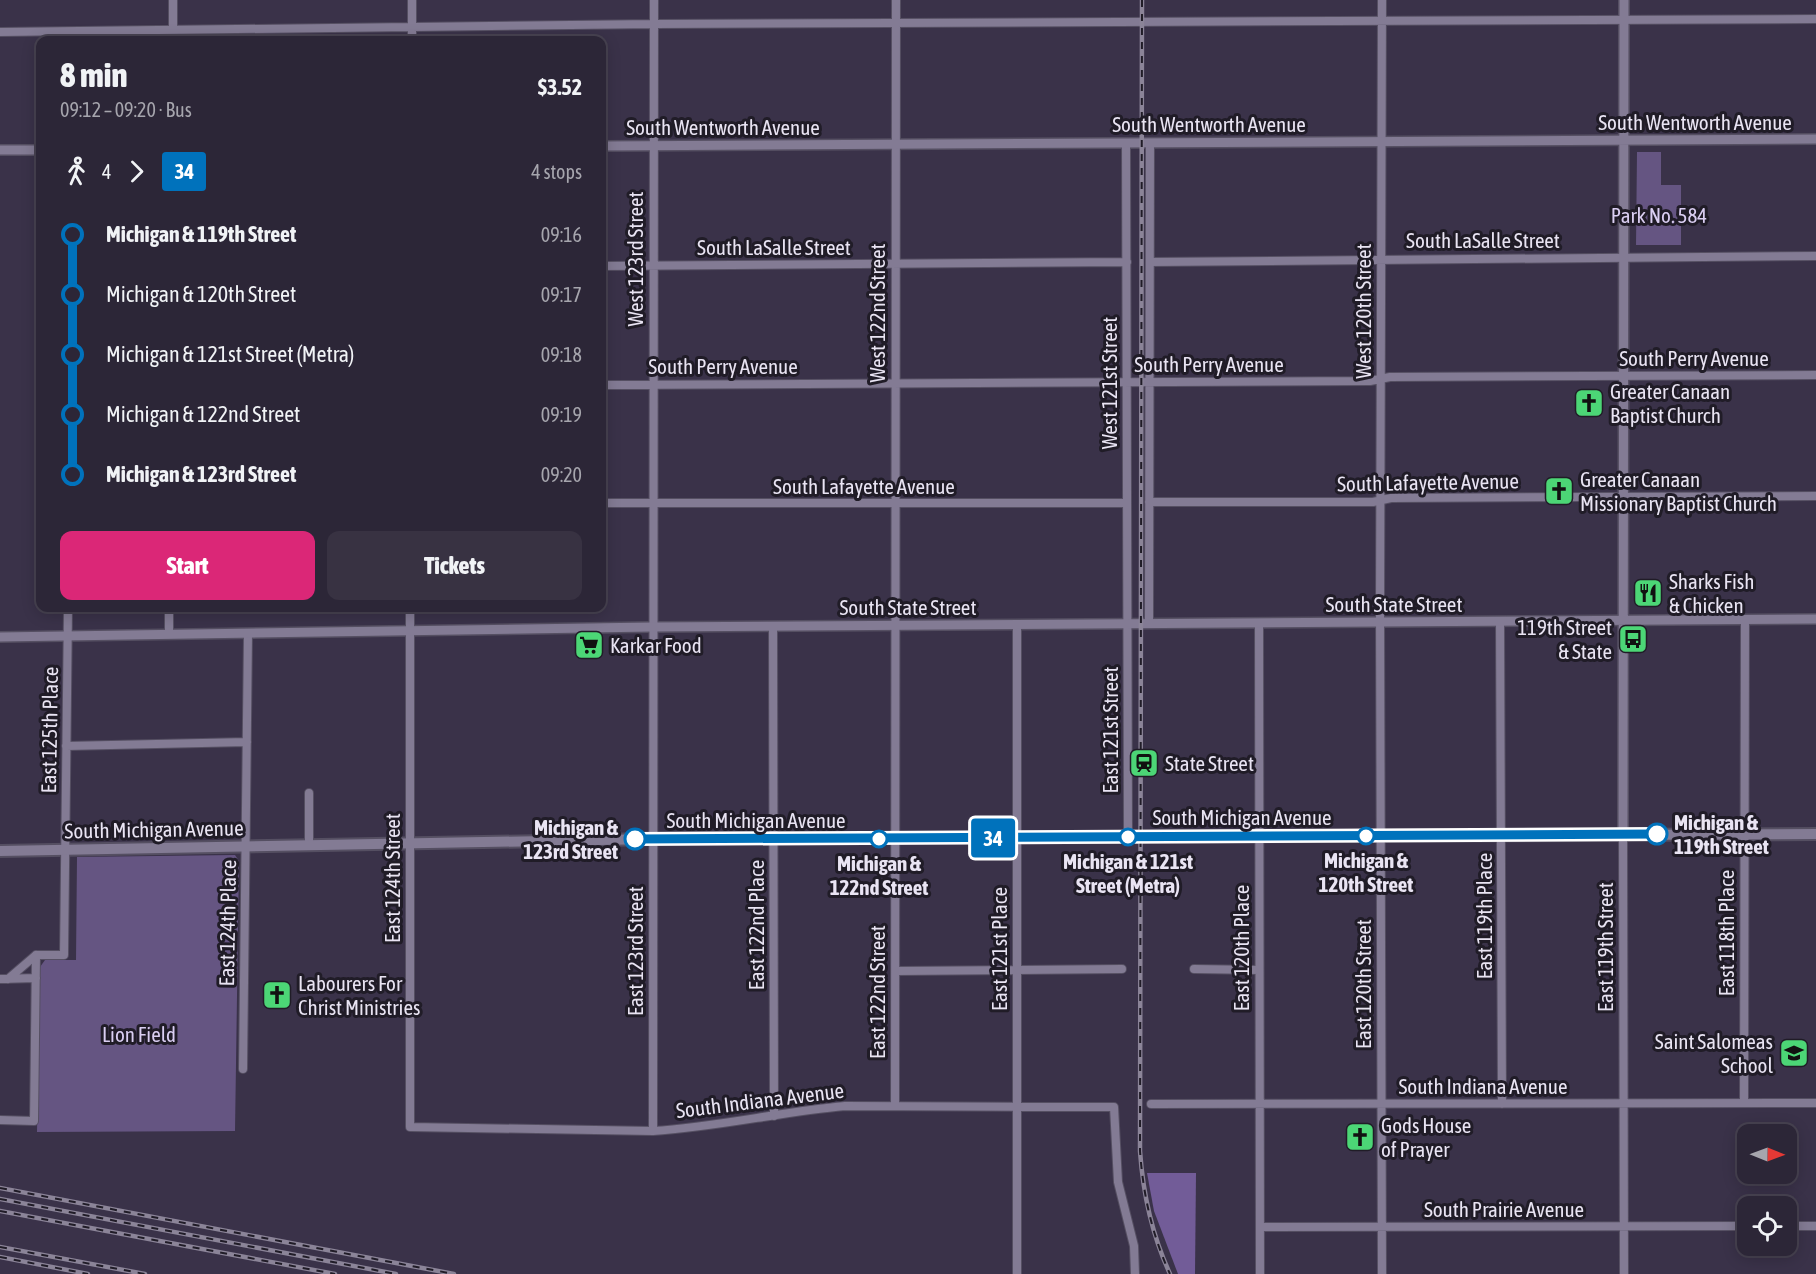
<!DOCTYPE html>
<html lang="en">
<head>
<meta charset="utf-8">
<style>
	:root { --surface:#2c2637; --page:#383242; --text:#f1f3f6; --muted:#a6a5ad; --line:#484352; --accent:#db2777 }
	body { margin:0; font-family:"Asap Condensed",sans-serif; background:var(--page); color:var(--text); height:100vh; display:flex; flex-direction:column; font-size:22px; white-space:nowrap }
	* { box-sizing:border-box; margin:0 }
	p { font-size:20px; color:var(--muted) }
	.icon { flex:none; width:33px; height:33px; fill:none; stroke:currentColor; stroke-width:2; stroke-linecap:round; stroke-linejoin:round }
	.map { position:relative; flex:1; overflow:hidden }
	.details { position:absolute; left:36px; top:36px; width:570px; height:576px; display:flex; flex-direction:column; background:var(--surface); border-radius:12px; box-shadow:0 3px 15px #0003,0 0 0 2px var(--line) }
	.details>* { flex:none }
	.badge { padding:0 12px; border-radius:4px; font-size:21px; line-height:39px }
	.needle { width:39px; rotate:91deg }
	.controls { position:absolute; left:1737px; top:1124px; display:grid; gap:12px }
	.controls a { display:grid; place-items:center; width:60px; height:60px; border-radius:12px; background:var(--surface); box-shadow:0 3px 15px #0003,0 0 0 2px var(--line); font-size:30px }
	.map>.badge { position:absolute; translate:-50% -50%; box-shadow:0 0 0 3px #fff }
	.legs { display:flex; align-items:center; gap:9px; height:66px; padding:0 24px; font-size:20px }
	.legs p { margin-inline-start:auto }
	.summary { display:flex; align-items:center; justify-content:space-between; height:102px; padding:0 24px }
	h1 { font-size:33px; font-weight:800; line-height:45px }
	.primary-button { display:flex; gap:12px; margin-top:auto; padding:12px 24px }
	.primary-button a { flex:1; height:69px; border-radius:12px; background:var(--accent); color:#fff; font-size:24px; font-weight:800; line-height:69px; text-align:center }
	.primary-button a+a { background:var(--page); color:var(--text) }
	ul { padding:0 24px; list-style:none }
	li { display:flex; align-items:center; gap:21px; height:60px; font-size:22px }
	li i { display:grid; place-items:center; width:9px; height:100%; margin:0 8px; background:currentColor }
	li i::after { content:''; width:15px; height:15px; margin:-8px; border:4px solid; border-radius:50%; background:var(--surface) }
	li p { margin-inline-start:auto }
	li:first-child i { background:linear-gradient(#0000 50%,currentColor 0) }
	li:last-child i { background:linear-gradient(currentColor 50%,#0000 0) }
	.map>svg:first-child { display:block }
	.green { fill:#655582 }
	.forest { fill:#725c98 }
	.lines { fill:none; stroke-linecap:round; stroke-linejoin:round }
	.minor-casing { stroke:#554f62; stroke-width:10 }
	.tertiary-casing { stroke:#554f62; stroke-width:12 }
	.secondary-casing { stroke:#554f62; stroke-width:14 }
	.minor { stroke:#837b94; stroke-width:8 }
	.tertiary { stroke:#837b94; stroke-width:9 }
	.secondary { stroke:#837b94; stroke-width:10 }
	.rail-casing { stroke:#8b8498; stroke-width:4.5 }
	.rail { stroke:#201c27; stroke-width:2; stroke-dasharray:7; stroke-linecap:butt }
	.line-1-casing { stroke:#fff; stroke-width:14 }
	.line-1 { stroke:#0072bc; stroke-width:9 }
	.stop-1-dot { fill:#fff; stroke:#0072bc; stroke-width:3 }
	.labels { text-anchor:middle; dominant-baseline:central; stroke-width:6; stroke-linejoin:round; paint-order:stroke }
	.street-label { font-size:21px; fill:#e9e4f3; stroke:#201c27 }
	.park-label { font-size:21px; fill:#dacef2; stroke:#201c27 }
	.poi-label { font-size:21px; fill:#e9e4f3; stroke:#201c27; text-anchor:start }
	.stop-label { font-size:21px; font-weight:bold; fill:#e9e4f3; stroke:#201c27 }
</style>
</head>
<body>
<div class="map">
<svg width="1816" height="1274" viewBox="0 0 1816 1274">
	<rect width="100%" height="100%" fill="#3a3249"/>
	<path class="green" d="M1637,152h24v33h20v60h-45z
		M235,855l4,6 -4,270 -198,1 3,-165 5,-7h31l1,-103z"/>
	<path class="forest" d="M1147,1173h49l-1,101h-17l-24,-63z"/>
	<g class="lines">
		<g class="minor-casing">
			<path id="minor" d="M1382,0l-2,608 2,666
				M0,32l654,-8 1162,-5
				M173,40v-40
				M412,40v-40
				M1126,143l2,694
				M1150,262l666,-6
				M602,266l525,-4
				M602,385l768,-4 20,-4 426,-2
				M1149,502h224l18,-4 425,-2
				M602,503h525
				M410,608v519l243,4c64,-4 127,-19 192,-25l269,1 4,75 16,64 1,28
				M1500,621l2,483
				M1149,623l1,-480
				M1259,623l1,651
				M1017,624v650
				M773,626l1,490
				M169,634v-26
				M66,746l181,-4
				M1623,834l1,440
				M309,846v-53
				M36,955h28l4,-347
				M1194,969l65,1
				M896,971l226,-2
				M0,979l36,-1
				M8,979l28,-24
				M243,1069l5,-436
				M1744,1103l1,-483
				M1151,1104l665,-1
				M895,1106l1,-1106
				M0,1120l34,1 2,-166
				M653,1131l1,-1131
				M1786,1226h30
				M1261,1227l487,-1"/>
		</g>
		<g class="tertiary-casing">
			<path id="tertiary" d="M602,146l1214,-7
				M0,150h40
				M0,637l652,-10 1164,-8
				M1623,834l1,-834"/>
		</g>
		<g class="secondary-casing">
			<path id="secondary" d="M0,851l652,-12 1164,-5"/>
		</g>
		<use href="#minor" class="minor"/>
		<use href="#tertiary" class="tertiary"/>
		<use href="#secondary" class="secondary"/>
		<g class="rail-casing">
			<path id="rail" d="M1142,0l-2,1151c3,43 12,84 30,123
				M0,1188l454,86
				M0,1199l396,75
				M0,1211l335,63
				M0,1247l145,27
				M0,1257l88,17"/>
		</g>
		<use href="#rail" class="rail"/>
	</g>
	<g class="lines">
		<g class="line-1-casing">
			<path id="line-1" d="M635,839l1022,-5"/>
		</g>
		<use href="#line-1" class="line-1"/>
	</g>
	<defs>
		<g id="church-square" transform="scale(1.5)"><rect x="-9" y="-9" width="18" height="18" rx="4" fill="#4cd676" stroke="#201c27"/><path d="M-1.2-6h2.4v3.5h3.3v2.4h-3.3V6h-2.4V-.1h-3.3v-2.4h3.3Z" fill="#111"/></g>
		<g id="restaurant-square" transform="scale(1.5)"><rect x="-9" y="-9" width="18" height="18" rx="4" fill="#4cd676" stroke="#201c27"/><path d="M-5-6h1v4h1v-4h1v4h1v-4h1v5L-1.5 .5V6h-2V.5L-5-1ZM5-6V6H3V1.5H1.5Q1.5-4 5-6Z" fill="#111"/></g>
		<g id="bus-square" transform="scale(1.5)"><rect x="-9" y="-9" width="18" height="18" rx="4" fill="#4cd676" stroke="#201c27"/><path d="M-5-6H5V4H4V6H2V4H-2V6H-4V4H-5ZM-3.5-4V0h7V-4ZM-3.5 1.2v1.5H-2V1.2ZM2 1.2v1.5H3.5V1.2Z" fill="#111"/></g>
		<g id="supermarket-square" transform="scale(1.5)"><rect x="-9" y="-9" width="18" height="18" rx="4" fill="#4cd676" stroke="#201c27"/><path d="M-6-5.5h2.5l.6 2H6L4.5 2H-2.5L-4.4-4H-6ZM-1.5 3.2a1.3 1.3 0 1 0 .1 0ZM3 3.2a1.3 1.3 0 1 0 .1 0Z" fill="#111"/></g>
		<g id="station-square" transform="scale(1.5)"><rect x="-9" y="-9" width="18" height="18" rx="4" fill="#4cd676" stroke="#201c27"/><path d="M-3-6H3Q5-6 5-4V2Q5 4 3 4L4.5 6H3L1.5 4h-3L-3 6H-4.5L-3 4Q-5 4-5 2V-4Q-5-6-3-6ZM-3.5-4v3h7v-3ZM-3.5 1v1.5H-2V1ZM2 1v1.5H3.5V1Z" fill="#111"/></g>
		<g id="school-square" transform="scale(1.5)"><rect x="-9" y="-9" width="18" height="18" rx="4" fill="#4cd676" stroke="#201c27"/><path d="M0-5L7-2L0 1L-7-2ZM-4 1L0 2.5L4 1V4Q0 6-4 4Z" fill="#111"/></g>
	</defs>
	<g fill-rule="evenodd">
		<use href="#church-square" x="1589" y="403"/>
		<use href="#church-square" x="1559" y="491"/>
		<use href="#restaurant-square" x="1648" y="593"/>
		<use href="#bus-square" x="1633" y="639"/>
		<use href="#supermarket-square" x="589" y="645"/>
		<use href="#station-square" x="1144" y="763"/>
		<use href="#church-square" x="277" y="995"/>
		<use href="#school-square" x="1794" y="1053"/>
		<use href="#church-square" x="1360" y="1137"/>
	</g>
	<g class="stop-1-dot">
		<circle cx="1657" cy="834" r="10"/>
		<circle cx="1366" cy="836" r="8"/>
		<circle cx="1128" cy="837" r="8"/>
		<circle cx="635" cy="839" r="10"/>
		<circle cx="879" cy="839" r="8"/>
	</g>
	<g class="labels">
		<g class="street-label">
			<text x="1695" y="122">South Wentworth Avenue</text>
			<text x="1209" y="124">South Wentworth Avenue</text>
			<text x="723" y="127">South Wentworth Avenue</text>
			<text x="1483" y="240">South LaSalle Street</text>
			<text x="774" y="247">South LaSalle Street</text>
			<text transform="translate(635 259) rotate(-90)">West 123rd Street</text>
			<text transform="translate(1363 311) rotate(-90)">West 120th Street</text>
			<text transform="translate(877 313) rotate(-90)">West 122nd Street</text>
			<text x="1694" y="358">South Perry Avenue</text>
			<text x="1209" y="364">South Perry Avenue</text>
			<text x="723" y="366">South Perry Avenue</text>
			<text transform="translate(1109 383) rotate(-90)">West 121st Street</text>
			<text transform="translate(1428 482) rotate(-1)">South Lafayette Avenue</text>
			<text x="864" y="486">South Lafayette Avenue</text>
			<text x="1394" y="604">South State Street</text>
			<text x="908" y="607">South State Street</text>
			<text transform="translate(49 730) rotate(-89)">East 125th Place</text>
			<text transform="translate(1110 730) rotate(-90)">East 121st Street</text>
			<text x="1242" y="817">South Michigan Avenue</text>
			<text x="756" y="820">South Michigan Avenue</text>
			<text transform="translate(154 829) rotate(-1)">South Michigan Avenue</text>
			<text transform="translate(392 878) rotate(-90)">East 124th Street</text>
			<text transform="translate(1484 916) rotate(-90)">East 119th Place</text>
			<text transform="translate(227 923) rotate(-89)">East 124th Place</text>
			<text transform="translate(756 925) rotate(-90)">East 122nd Place</text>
			<text transform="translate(1726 933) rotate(-90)">East 118th Place</text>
			<text transform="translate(1605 947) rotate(-90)">East 119th Street</text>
			<text transform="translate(1241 948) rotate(-90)">East 120th Place</text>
			<text transform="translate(999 949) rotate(-90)">East 121st Place</text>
			<text transform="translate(635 951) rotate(-90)">East 123rd Street</text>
			<text transform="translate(1363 984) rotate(-90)">East 120th Street</text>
			<text transform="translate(877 992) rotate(-90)">East 122nd Street</text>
			<text x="1483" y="1086">South Indiana Avenue</text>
			<text transform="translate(760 1100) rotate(-7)">South Indiana Avenue</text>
			<text x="1504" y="1209">South Prairie Avenue</text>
		</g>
		<g class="park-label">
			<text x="1659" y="215">Park No. 584</text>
			<text x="139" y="1034">Lion Field</text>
		</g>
		<g class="poi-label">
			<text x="1610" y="391">Greater Canaan<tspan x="1610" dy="24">Baptist Church</tspan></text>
			<text x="1580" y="479">Greater Canaan<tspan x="1580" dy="24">Missionary Baptist Church</tspan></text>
			<text x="1669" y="581">Sharks Fish<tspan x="1669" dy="24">&amp; Chicken</tspan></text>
			<text x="1612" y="627" text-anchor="end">119th Street<tspan x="1612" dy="24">&amp; State</tspan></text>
			<text x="610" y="645">Karkar Food</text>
			<text x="1165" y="763">State Street</text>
			<text x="298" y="983">Labourers For<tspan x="298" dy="24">Christ Ministries</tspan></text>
			<text x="1773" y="1041" text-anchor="end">Saint Salomeas<tspan x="1773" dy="24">School</tspan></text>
			<text x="1381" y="1125">Gods House<tspan x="1381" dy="24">of Prayer</tspan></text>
		</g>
		<g class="stop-label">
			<text x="1674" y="822" text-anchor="start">Michigan &amp;<tspan x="1674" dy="24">119th Street</tspan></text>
			<text x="618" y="827" text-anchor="end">Michigan &amp;<tspan x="618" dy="24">123rd Street</tspan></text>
			<text x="1366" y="860">Michigan &amp;<tspan x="1366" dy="24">120th Street</tspan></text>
			<text x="1128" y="861">Michigan &amp; 121st<tspan x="1128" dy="24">Street (Metra)</tspan></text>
			<text x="879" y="863">Michigan &amp;<tspan x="879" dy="24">122nd Street</tspan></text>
		</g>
	</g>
</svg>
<div class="controls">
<a><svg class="needle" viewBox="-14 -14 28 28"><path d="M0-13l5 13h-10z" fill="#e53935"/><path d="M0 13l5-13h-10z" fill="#a6a5ad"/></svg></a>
<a><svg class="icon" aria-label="locate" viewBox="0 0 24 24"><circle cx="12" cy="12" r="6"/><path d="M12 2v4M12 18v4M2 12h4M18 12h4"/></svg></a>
</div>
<b class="badge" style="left:993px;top:838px;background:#0072bc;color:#fff">34</b>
<section class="details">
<div class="summary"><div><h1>8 min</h1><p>09:12 – 09:20 · Bus</p></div><b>$3.52</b></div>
<div class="legs"><svg class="icon" aria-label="walk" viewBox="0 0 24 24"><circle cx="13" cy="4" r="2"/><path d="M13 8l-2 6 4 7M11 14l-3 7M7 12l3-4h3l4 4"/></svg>4<svg class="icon" aria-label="forward" viewBox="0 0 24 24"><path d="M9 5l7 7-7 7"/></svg><b class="badge" style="background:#0072bc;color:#fff">34</b><p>4 stops</p></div>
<ul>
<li><i style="color:#0072bc"></i><b>Michigan &amp; 119th Street</b><p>09:16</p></li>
<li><i style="color:#0072bc"></i><span>Michigan &amp; 120th Street</span><p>09:17</p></li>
<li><i style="color:#0072bc"></i><span>Michigan &amp; 121st Street (Metra)</span><p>09:18</p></li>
<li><i style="color:#0072bc"></i><span>Michigan &amp; 122nd Street</span><p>09:19</p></li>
<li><i style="color:#0072bc"></i><b>Michigan &amp; 123rd Street</b><p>09:20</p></li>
</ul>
<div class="primary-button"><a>Start</a><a>Tickets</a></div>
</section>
</div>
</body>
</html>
